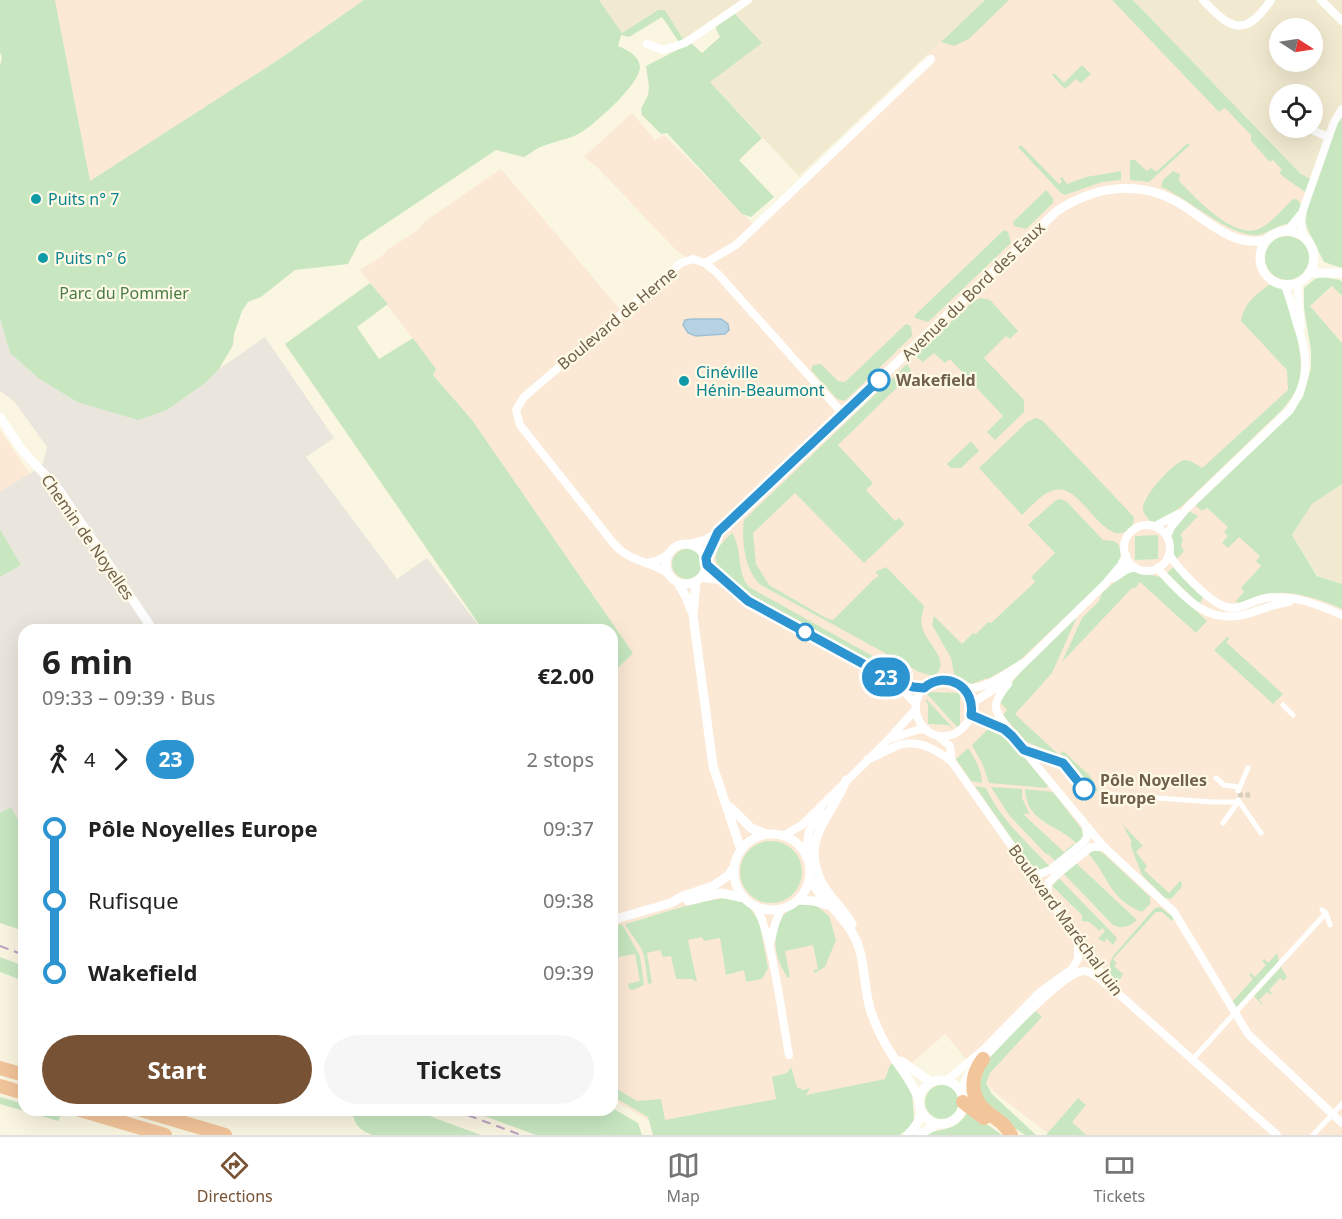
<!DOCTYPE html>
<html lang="en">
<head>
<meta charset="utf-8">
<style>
	:root { --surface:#fff; --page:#f6f6f6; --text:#222; --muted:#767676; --line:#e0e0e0; --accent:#775234 }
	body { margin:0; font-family:"Noto Sans",sans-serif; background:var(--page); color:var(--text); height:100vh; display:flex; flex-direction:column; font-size:22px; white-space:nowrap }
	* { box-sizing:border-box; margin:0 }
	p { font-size:20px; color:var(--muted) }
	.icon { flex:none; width:33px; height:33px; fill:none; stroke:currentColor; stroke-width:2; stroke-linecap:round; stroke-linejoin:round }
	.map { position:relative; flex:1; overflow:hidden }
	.details { position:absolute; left:18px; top:624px; width:600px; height:492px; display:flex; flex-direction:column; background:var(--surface); border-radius:18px; box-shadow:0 6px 24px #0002 }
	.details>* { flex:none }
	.badge { padding:0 12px; border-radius:20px; font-size:21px; line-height:39px }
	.needle { width:39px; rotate:102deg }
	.controls { position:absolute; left:1269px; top:18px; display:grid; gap:12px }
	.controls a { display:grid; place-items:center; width:54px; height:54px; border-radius:50%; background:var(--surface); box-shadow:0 6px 24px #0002; font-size:30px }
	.map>.badge { position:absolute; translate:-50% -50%; box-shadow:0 0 0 3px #fff }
	.legs { display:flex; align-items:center; gap:9px; height:66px; padding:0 24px; font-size:20px }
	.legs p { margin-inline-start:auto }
	.head { display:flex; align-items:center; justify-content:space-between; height:102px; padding:0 24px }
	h1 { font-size:33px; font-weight:700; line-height:45px }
	.primary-button { display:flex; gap:12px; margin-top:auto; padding:12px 24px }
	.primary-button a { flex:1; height:69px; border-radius:36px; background:var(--accent); color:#fff; font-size:24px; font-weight:700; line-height:69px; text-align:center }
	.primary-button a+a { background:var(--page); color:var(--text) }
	ul { padding:0 24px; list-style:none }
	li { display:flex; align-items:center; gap:21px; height:72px; font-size:22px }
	li i { display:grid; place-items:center; width:9px; height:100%; margin:0 8px; background:currentColor }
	li i::after { content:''; width:15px; height:15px; margin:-8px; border:4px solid; border-radius:50%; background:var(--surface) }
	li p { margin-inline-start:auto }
	li:first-child i { background:linear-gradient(#0000 50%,currentColor 0) }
	li:last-child i { background:linear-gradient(currentColor 50%,#0000 0) }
	.menu { display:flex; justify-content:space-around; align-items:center; height:84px; border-top:2px solid var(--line); background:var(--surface); font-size:16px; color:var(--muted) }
	.menu a { display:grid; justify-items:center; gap:3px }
	.menu .selected { color:var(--accent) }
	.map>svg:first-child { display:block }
	.residential { fill:#f2ead0; fill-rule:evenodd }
	.commercial { fill:#fbe9d5 }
	.industrial { fill:#eae6dd }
	.green { fill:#c8e7c1 }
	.water { fill:#b7d3e3; stroke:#9ec0d4; stroke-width:1.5 }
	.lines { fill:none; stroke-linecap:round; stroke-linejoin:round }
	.pedestrian-tunnel { stroke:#d8d0bb; stroke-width:5; stroke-dasharray:5 2.5; stroke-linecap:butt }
	.pedestrian { stroke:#fff; stroke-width:5 }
	.minor { stroke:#fff; stroke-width:8 }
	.tertiary { stroke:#fff; stroke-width:9 }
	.motorway { stroke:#f3c59b; stroke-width:14 }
	.rail { stroke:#bba1c3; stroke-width:2; stroke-dasharray:9 6; stroke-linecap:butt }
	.line-1-casing { stroke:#fff; stroke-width:14 }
	.line-1 { stroke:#2b94d1; stroke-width:9 }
	.culture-dot { fill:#0f9aa8; stroke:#fefae7; stroke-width:2 }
	.stop-1-dot { fill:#fff; stroke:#2b94d1; stroke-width:3 }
	.labels { text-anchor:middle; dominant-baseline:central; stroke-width:4.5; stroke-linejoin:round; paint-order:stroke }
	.culture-label { font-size:16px; fill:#0d838f; stroke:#fefae7; text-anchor:start }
	.street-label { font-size:16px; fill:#71604a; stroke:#fefae7 }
	.park-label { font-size:16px; fill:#497c45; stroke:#fefae7 }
	.stop-label { font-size:16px; font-weight:bold; fill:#71604a; stroke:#fefae7; text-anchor:start }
</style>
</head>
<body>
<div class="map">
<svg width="1342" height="1135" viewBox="0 0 1342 1135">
	<rect width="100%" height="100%" fill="#fbf6e1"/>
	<path class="residential" d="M599,0h386l-186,176 -89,-94 24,-69 -47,32 -22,-35h-7l-36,23z
		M1133,0h209v109l-28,71 -13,-6 -7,-7zM1280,28h32v34h-32zM1280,94h32v34h-32z
		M1342,484v100l-24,-8 -26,-41 20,-31z"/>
	<path class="commercial" d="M55,0h309l-83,58 -191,123z
		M985,0h148l161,167 7,7 13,6 -11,30 -14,14 -12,1 -12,7 -9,22 4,17 12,12 10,7 20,71 -19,48 -88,85 11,14 122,95 14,6v526h-292l-57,-44 -48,-57 -55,48 -98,15 -134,29 -46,-27v-425l21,-21 -161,-233 -39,-45 3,-6 -76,-99 22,-14 5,-6 31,-20 6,-8 77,-53 122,144 65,-54 -13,-10 -77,-81 -14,-11 48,-44 23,27 9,-5 91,91 179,-163 -7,-8z
		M1333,286l9,10v47l-32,-37z
		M0,430l30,44 -30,17z"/>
	<path class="industrial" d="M0,318l10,35 28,25 39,24 128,-19 14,-14 46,-32 69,101 -28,19 91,122 30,-21 55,72h-458v200l-13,-23 -11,6v-236l21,-12 -21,-36v-38l30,-17 13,-11 4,-16 -33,-46 -14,-10z"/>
	<path class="green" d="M0,0h55l35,181 191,-123 83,-58h235l23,33 36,-23h7l18,29 -4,3 -17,-25 -33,20 -8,-2 -3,11c9,4 21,9 22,21 0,16 -41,53 -54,62 -12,10 -28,11 -43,17 -7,2 -13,8 -19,11l-28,-7 -136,91 -12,23 -53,6 -34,27 -13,5 -6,9 -8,23 -1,11 -14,24 -14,14 -38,27 -29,10 -61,-18 -39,-24 -28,-25 -10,-35v-252l2,-8 -2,-6z
		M985,0h24l-40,39 -15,7 -13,-4z
		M1112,0h21l161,167 7,7 12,6 29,-71v159l-18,-6 -17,-34 -4,-18 6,-15c-9,-7 -22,-15 -30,-22l3,-3 -9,-10 -3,2 -19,-21v-6l-26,-27 -6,4z
		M734,13l28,30 -52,39 52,56 -23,22 35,37 -23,20 -9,-3 -75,-81 -6,1 -19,-19 -1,-6 7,-14 1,-8 -3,-21 45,-23 11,10 18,-16 -4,-8v-4z
		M1082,65l9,9 -10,9 -5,-4 -11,10 -13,-14 2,-2 10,10z
		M1188,143l2,2 -41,37 -19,-2v-20h5l12,11 4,-3 5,4z
		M1021,145l38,39 3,-2 -2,-4 2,-1 5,7 19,-7 35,-6v9l-19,2 -37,13 -4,-2 -43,-46z
		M1173,171l7,3 -1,7c16,16 56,61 82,47 12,-7 23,-20 32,-29l5,1 3,5 -4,10 -8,9c-13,1 -22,10 -31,11 -30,2 -69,-37 -97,-48l2,-7z
		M1046,190l7,8v5l-27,26 -12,-3 -1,-4z
		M1004,230l4,2 3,11 -83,79 -13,-4v-3z
		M1265 258a22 22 0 1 1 44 0a22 22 0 1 1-44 0Z
		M1322,277l18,3 2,2v14l-10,-10 -22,20 32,37v141l-30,20 -20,31 25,41 25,8v25c-32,-14 -70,-26 -102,-4l-4,-4 8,-9 -3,-4 20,-22 -5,-5 4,-5 -21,-19 -11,11 -6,-5 6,-7 -4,-4 4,-5 -21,-19 -5,3 -7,-6 95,-90 13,-18 8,-29v-18l-7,-42v-20l11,-9z
		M370,283l18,21 -31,23 22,32 34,-21 23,31 -3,6 39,45 161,233 -21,21v-44h-129l-198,-286z
		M1272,283c3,2 9,5 11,8 10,16 21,68 17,86 -2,13 -9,22 -17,32l-100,96 -23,17 -10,-1c-3,-4 -7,-8 -7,-12 -1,-12 31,-48 42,-49 6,0 12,5 17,8l86,-78 -1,-20 -46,-49c3,-18 16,-28 31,-38z
		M980,298l10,2 28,31 -8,8 -4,-3 -22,22 40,42v12l-29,28 -8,-8 16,-16 -53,-57 -5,4 -11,-10 -11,9 -8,-6 56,-53z
		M906,324l5,2 1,10 -67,65 -8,-2 -26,-29 2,-5 8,-1 17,17 7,1z
		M907,364l4,6 -2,6 -71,69 35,38 -7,7 29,31 4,-3 6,6 -41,39 -69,-70 -42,40 3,31 13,21 57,33 7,2 41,-41 5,-3 -4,-4 11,-5 38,39c-1,8 -5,15 -1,24 5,14 29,33 11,46l-15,-4 -14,-8 -144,-79c-16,-13 -20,-45 -17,-65z
		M1036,418l6,2 92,97c0,5 -1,8 -5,12 -20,20 -46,-35 -65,-39 -17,-4 -31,15 -42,25l-43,-47 48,-46z
		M971,441l8,10 -18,17h-10l-4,-4z
		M1060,499l6,2 37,39 11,1 5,4 2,9 -1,7 -18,21 -83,79 -31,18 -1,-1 -16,6 -17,-10 -3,-16 -19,-33 2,-9 28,28 11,-11 3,1 12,-12 3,1 44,-41 -4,-5 24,-24 -27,-28 27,-24z
		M1189,511l9,5 -18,19 3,3 -2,8 3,5 -8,9 -3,-8 -2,-18z
		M0,529l21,36 -21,12z
		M732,533c11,17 4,39 17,54l154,86 6,5 -2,4 -14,-5 -141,-78 -31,-25 1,-2c-14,-16 -2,-28 10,-39z
		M1158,535v24l-23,1v-24z
		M672 564a15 15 0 1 1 30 0a15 15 0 1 1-30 0Z
		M1173,567l31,28 -3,7h-4l-30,-29z
		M1134,571l26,6 47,44 -11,12 -56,-51 -5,6h-3l-70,74 20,-44 17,-17 3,-8 9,-8 16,-12z
		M1077,617l-25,56 -37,41 44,41 4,-4 28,26 7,14h-3l-28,-31 -42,-19 -22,-26 4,-5 -7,-8c18,-34 50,-59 77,-85z
		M1227,637l3,1 -4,4 57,52 -10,10 -59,-54z
		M929,692l31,1v32l-3,2 -30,-33z
		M926,699l28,30 -6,-4 -20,-1v-20l-2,-2z
		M989,728l16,6 43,52 -2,2 -57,-5 -6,-18 -11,-20z
		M968,748c7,10 14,23 14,35l-11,-2 -15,-22z
		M975,786l11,2c14,31 41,54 64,79l-7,5 -10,-3z
		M991,787l31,2v9l8,17 -4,-2 -2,2 40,37 9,-8 2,2 -19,16 -7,-7 -4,-2 -36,-38z
		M1025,789l28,3 31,40v3l-6,10c-20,-22 -51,-20 -53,-56z
		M11,807l13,23v101l-24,-8v-110z
		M1122,824l24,25 -4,-3 -6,6 11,14 -3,4 25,23 11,-12 2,2 -1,5 -10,11 -6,-1 -23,-23 -12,-31 2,-2z
		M740 872a31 31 0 1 1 62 0a31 31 0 1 1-62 0Z
		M1098,850l7,5 45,42v7l-8,8c-33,-13 -33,-35 -54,-59z
		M1075,862l62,58c-8,7 -16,10 -25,4l-49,-51z
		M1059,878l58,60 -4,7 -7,-7 -1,4 -7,-3 7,-8 -3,-3 -2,3 -11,-9 -7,-1v-6l-30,-29z
		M728,898l12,3 9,6 10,14 9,47 -6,11 -16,3 -2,-12 -18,5 -6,-37 -16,3 -2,-4 -14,3 9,42 -5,-3h-16l-5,-23 -8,1 -3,-7 -13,3 5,30 -4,1c-2,-13 -2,-29 -9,-39 -5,-8 -10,-13 -14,-21 34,-9 68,-23 103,-26z
		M803,903l14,3 12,10 7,24 -11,27 -10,6 -2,-3 5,-1 -5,-24 -28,6 5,26 -2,1c-18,-25 -20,-64 15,-75z
		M1160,907l14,11 -2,3 -10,-9h-6l-43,47 4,4 -3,3 9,8 -5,9 -8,-10v-10l3,-7 42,-48z
		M622,924l18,32 4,29 -11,5 -4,-1 -1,-5 12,-3 -5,-27 -23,4v-31z
		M1277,953l2,9 -44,47 -6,-12 4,4 20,-22 -4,-4 2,-2 4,4 11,-12 -4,-4 2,-2 4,4z
		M0,957l24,9v15l-24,-9z
		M1281,967l6,10 -3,4 -4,-3 -11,12 3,3 -1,2 -4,-3 -8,8 4,4 -1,1 -8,-9z
		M1035,1010l7,7 -52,56 -4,10 6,11 44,41h-11l-39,-26 -10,-31 6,-14 49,-52z
		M893,1064l19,28 2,28 -5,7 -9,8h-247l-5,-18 -36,-21v-10l25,15 24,-2 4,21 111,-21 -4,-22 15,-4 4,-6 6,20 6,3 7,-2 -4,7 79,-16 5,-14z
		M925 1102a17 17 0 1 1 34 0a17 17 0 1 1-34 0Z
		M0,1097l24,7v6h21l16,5 -3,6 -58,-17z
		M1078,1098l8,7 -14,17 14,13h-40z
		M612,1108l26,15 4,12h-106l-68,-25h144z
		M352,1110h61l68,25h-109c-13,-5 -18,-11 -20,-25z
		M968,1111l34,24h-78c19,-8 33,-3 44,-24z"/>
	<path class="water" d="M692,319h29l7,5 1,6 -4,4 -29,2 -8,-3 -5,-8 2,-5z"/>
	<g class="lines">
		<path class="pedestrian-tunnel" d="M1238,795h12"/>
		<path class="pedestrian" d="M1283,705l10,10
			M1216,778l8,7 15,2
			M1238,791l10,-23
			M1103,794l109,8h26
			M1238,800l23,33
			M1223,823l15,-21
			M1322,910l4,3 4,12
			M1192,1060l134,-147
			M1313,1135l29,-31"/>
		<path class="minor" d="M1203,0c28,30 42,38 68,0
			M1321,0l21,21
			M647,44l16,6 22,-7 63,-43
			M1308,128l20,9
			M1287,231l14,-17
			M1303,236l-2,-13 2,-13 31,-88 8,-13
			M705,263l31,-18 195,-186
			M1299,282l-1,10 3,35
			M1124 548a23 23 0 1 1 46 0a23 23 0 1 1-46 0Z
			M1155,526l23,-12
			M1167,536l4,-9 16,-19 103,-98c21,-32 18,-55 6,-89 -3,-12 -7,-24 -11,-36
			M1169,554c8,14 40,48 57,53 13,4 27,-7 40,-9 26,-4 53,7 76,17
			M646,563l10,-2 13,-7
			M707,565l41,36 141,77 24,9 11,1
			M1157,568c25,25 46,56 86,47 16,-4 30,-11 46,-13
			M669,574c-19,-14 -37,-10 -55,-30l-94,-119 -4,-15 8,-13 157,-134 12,-4 12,4 13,11 125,140
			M702,578l19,2
			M1114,578l12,-8 9,-3
			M893,681l23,23
			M1008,684c-19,23 -14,25 2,48
			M961,685c33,32 -18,72 -40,39 -5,-8 -7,-18 -3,-27 5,-13 20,-20 34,-16 7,2 13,7 21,7 18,-2 36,-16 50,-25
			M972,706l5,-6 27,-17 101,-99 16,-19 5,-10
			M971,715l32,14 9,7 92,111 70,65 74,122 94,89
			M938,736l12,10 2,16
			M890,739l27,-9 9,-1
			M868,759c11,-3 20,-10 31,-14 20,-6 38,5 53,17l160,226 165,147
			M783,836l19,-11 87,-86 27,-30
			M805,854l4,-23 12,-20
			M1029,870l11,4 10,-4 34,-28 3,-5 -1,-10
			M1047,895l1,-12 11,-10 32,-26h13
			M755,906c16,20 28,118 34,149
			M770,944l5,-20 6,-15
			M947,1080l36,-30 56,-57 33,-24 6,-10v-17
			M961,1091c5,-14 10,-23 22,-32 16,-17 80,-87 101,-88 9,0 16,9 23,14"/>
		<path class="tertiary" d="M1260 258a27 27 0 1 1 54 0a27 27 0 1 1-54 0Z
			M1309,273h33
			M0,417l22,33 37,40 94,140
			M666 564a20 20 0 1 1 40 0a20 20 0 1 1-40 0Z
			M690,544l16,-4 12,-8 339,-321c39,-26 86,-32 127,-5 26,17 49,41 83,34
			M696,582l-3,33 20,151 28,84
			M678,583l8,14 5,13
			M846,780c-14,38 -47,57 -24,103 8,15 22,26 30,41
			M730,807l21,21 15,6
			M734 872a38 38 0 1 1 76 0a38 38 0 1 1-76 0Z
			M809,878c12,22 34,36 45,58 12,22 9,52 17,76 5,14 12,29 20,41 10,17 21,28 28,47
			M798,900l16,1 13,4
			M688,901l33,-8 23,5
			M612,920l59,-17 12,-7 30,-10 16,-11 4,-7
			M901,1061l30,21
			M919 1102a22 22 0 1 1 44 0a22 22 0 1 1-44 0Z
			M908,1135l9,-11 5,-12
			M919,1135l18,-11"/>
		<path class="motorway" d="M983,1059c-13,17 -14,38 4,53 10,8 18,11 24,23
			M0,1068l24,7
			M0,1086l24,7
			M963,1102l21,16
			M80,1110l85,25
			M141,1110l84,25"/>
		<path class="rail" d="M0,946l24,9
			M454,1110l67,25"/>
	</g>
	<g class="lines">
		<g class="line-1-casing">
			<path id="line-1" d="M879,380l-161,152 -12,26 1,7 41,36 141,77 24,9 11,1c22,-19 52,-1 47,27l33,14 8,7 12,14 39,13 21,26"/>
		</g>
		<use href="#line-1" class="line-1"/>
	</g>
	<g class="culture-dot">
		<circle cx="36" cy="199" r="6"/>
		<circle cx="43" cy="258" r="6"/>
		<circle cx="684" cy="381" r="6"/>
	</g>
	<g class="stop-1-dot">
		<circle cx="879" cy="380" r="10"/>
		<circle cx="805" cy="632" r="8"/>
		<circle cx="1084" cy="789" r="10"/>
	</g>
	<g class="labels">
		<g class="culture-label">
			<text x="48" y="199">Puits n° 7</text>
			<text x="55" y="258">Puits n° 6</text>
			<text x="696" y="372">Cinéville<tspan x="696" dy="18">Hénin-Beaumont</tspan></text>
		</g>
		<g class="street-label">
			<text transform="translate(973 291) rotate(-44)">Avenue du Bord des Eaux</text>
			<text transform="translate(617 318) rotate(-40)">Boulevard de Herne</text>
			<text transform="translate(88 537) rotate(55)">Chemin de Noyelles</text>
			<text transform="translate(1066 920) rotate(54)">Boulevard Maréchal Juin</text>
		</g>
		<g class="park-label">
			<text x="124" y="293">Parc du Pommier</text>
		</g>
		<g class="stop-label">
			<text x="896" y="380">Wakefield</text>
			<text x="1100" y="780">Pôle Noyelles<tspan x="1100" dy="18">Europe</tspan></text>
		</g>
	</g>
</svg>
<div class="controls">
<a><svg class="needle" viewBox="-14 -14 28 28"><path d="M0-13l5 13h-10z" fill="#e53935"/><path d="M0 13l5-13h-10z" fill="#767676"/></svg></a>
<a><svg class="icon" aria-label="locate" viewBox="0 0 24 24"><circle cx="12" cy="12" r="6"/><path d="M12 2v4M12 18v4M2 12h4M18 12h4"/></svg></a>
</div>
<b class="badge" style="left:886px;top:677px;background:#2b94d1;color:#fff">23</b>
<section class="details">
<div class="head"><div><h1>6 min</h1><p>09:33 – 09:39 · Bus</p></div><b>€2.00</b></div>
<div class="legs"><svg class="icon" aria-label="walk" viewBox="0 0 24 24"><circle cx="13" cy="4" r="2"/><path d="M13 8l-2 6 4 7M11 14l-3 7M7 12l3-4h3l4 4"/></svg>4<svg class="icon" aria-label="forward" viewBox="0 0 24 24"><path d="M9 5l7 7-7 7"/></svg><b class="badge" style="background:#2b94d1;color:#fff">23</b><p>2 stops</p></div>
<ul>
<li><i style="color:#2b94d1"></i><b>Pôle Noyelles Europe</b><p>09:37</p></li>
<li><i style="color:#2b94d1"></i><span>Rufisque</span><p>09:38</p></li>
<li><i style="color:#2b94d1"></i><b>Wakefield</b><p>09:39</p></li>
</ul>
<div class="primary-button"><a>Start</a><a>Tickets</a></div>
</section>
</div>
<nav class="menu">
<a class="selected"><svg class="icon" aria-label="directions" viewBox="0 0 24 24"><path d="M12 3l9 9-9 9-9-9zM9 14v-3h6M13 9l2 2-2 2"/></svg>Directions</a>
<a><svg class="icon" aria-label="map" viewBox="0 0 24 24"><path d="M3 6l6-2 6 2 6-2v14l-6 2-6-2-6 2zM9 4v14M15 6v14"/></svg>Map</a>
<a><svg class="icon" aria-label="tickets" viewBox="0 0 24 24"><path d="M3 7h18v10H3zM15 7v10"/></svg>Tickets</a>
</nav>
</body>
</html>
